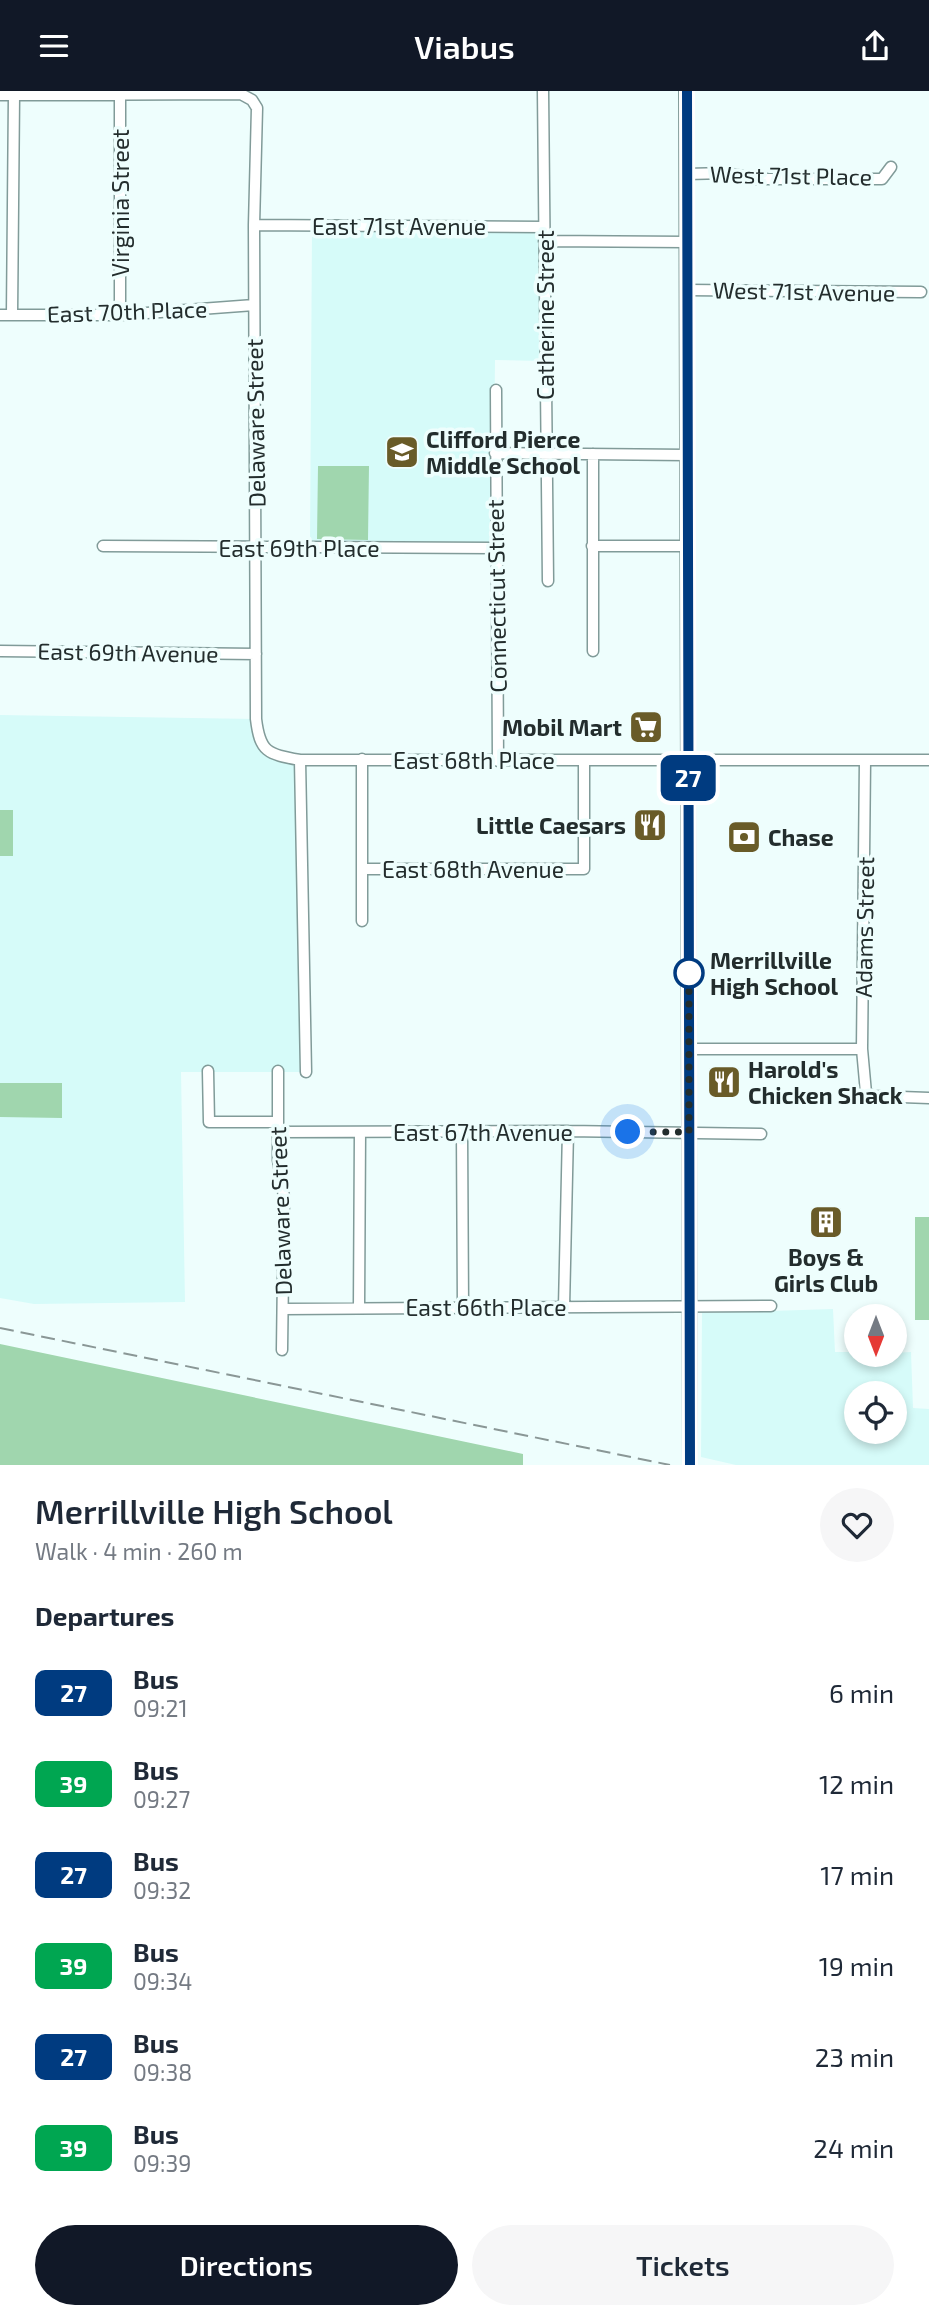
<!DOCTYPE html>
<html lang="en">
<head>
<meta charset="utf-8">
<style>
	:root { --surface:#fff; --page:#f6f6f7; --text:#1f2937; --muted:#747a83; --accent:#111827 }
	body { margin:0; font-family:"Exo 2",sans-serif; background:var(--page); color:var(--text); height:100vh; display:flex; flex-direction:column; font-size:26px; white-space:nowrap }
	* { box-sizing:border-box; margin:0 }
	p { font-size:23px; color:var(--muted) }
	.icon { flex:none; width:38px; height:38px; fill:none; stroke:currentColor; stroke-width:2; stroke-linecap:round; stroke-linejoin:round }
	.map { position:relative; height:1374px; overflow:hidden }
	.panel { display:flex; flex-direction:column; background:var(--surface); flex:1 }
	.panel>* { flex:none }
	.badge { padding:0 14px; border-radius:10px; font-size:24px; line-height:46px }
	.needle { width:46px; rotate:180deg }
	.tools { position:absolute; left:844px; top:1213px; display:grid; gap:14px }
	.tools a { display:grid; place-items:center; width:63px; height:63px; border-radius:50%; background:var(--surface); box-shadow:0 4px 10px #0003; font-size:35px }
	.you { position:absolute; width:35px; height:35px; margin:-18px; border:5px solid #fff; border-radius:50%; background:#1a73e8; box-shadow:0 0 0 10px #1a73e833 }
	.map>.badge { position:absolute; translate:-50% -50%; box-shadow:0 0 0 4px #fff }
	h2 { padding:0 35px; font-size:26px; line-height:63px }
	.round { display:grid; place-items:center; flex:none; width:74px; height:74px; border-radius:37px; background:var(--page) }
	.head { display:flex; align-items:center; justify-content:space-between; height:119px; padding:0 35px }
	h1 { font-size:33px; font-weight:600; line-height:52px }
	.primary-button { display:flex; gap:14px; margin-top:auto; padding:14px 35px }
	.primary-button a { flex:1; height:80px; border-radius:42px; background:var(--accent); color:#fff; font-size:28px; font-weight:600; line-height:80px; text-align:center }
	.primary-button a+a { background:var(--page); color:var(--text) }
	ul { padding:0; list-style:none }
	li { display:flex; align-items:center; gap:21px; height:91px; padding:0 35px }
	li div { flex:1 }
	li b { display:block; font-size:26px }
	li em { font-style:normal }
	li .badge { min-width:77px; font-weight:700; text-align:center }
	header { display:flex; justify-content:space-between; align-items:center; height:91px; padding:0 35px; background:var(--accent); color:#fff; font-size:32px; font-weight:600 }
	.map>svg:first-child { display:block }
	.built { fill:#d6fbf9; fill-rule:evenodd }
	.green { fill:#a0d6ae }
	.lines { fill:none; stroke-linecap:round; stroke-linejoin:round }
	.minor-casing { stroke:#819b99; stroke-width:13 }
	.major-casing { stroke:#819b99; stroke-width:16 }
	.minor { stroke:#fff; stroke-width:10 }
	.major { stroke:#fff; stroke-width:12 }
	.rail { stroke:#8a9796; stroke-width:2; stroke-dasharray:14 7; stroke-linecap:butt }
	.line-casing { stroke:#fff; stroke-width:16 }
	.line { stroke:#003b80; stroke-width:10 }
	.walk { stroke:#232d2d; stroke-width:7; stroke-dasharray:0 12.6 }
	.stop-dot { fill:#fff; stroke:#003b80; stroke-width:3.5 }
	.labels { text-anchor:middle; dominant-baseline:central; stroke-width:7; stroke-linejoin:round; paint-order:stroke }
	.street-label { font-size:23px; fill:#232d2d; stroke:#eefefd }
	.poi-label { font-size:23px; font-weight:bold; fill:#232d2d; stroke:#eefefd; text-anchor:start }
	.stop-label { font-size:23px; font-weight:bold; fill:#232d2d; stroke:#eefefd; text-anchor:start }
</style>
</head>
<body>
<header><svg class="icon" aria-label="menu" viewBox="0 0 24 24"><path d="M4 6h16M4 12h16M4 18h16"/></svg>Viabus<svg class="icon" aria-label="share" viewBox="0 0 24 24"><path d="M12 15V3M7 8l5-5 5 5M5 13v7h14v-7"/></svg></header>
<div class="map">
<svg width="929" height="1374" viewBox="0 0 929 1374">
	<rect width="100%" height="100%" fill="#eefefd"/>
	<path class="built" d="M312,138l230,2v130l-47,-1 -2,184h-183z
		M0,624l256,4 7,28 37,20 6,305h-125l4,230 -151,2 -34,-6z
		M833,1218l2,43h21v3l55,-3 2,56 16,1v56h-193l-35,-8 1,-144zM894,1302v38h-38v-38z"/>
	<path class="green" d="M318,375h51l-1,74 -51,-1z
		M0,719h13v46h-13z
		M0,992h62v35l-62,-1z
		M915,1126h14v103h-14z
		M0,1253l523,110v11h-523z"/>
	<g class="lines">
		<g class="minor-casing">
			<path id="minor" d="M120,0v224
				M543,0l5,490
				M0,4l241,-1 11,6 5,8 -3,117 2,494c4,33 11,35 44,41h629
				M687,83l39,-1 31,6h125l9,-12
				M254,134l290,2
				M544,150l143,1
				M687,199l234,2
				M0,224h120l134,-10
				M12,224l2,-220
				M496,299l2,371
				M495,362l192,2
				M103,455l392,2
				M592,455h96
				M0,560l256,3
				M593,560v-197
				M300,669l6,312
				M865,670l-3,288 4,44 8,3 55,2
				M363,778h221v-109
				M362,830v-162
				M689,958h173
				M208,980l1,51h68
				M278,980v89l6,37 -2,153
				M277,1041l291,-1 193,3
				M462,1042l1,174
				M564,1216l4,-176
				M359,1217l1,-176
				M283,1218l488,-3"/>
		</g>
		<g class="major-casing">
			<path id="major" d="M686,0l4,1374"/>
		</g>
		<use href="#minor" class="minor"/>
		<use href="#major" class="major"/>
		<path class="rail" d="M0,1237l670,137"/>
	</g>
	<g class="lines">
		<g class="line-casing">
			<path id="line" d="M687,0l3,1374"/>
		</g>
		<use href="#line" class="line"/>
		<path class="walk" d="M628,1041h61v-170v11"/>
	</g>
	<defs>
		<g id="school-square" transform="scale(1.75)"><rect x="-9" y="-9" width="18" height="18" rx="4" fill="#695b28" stroke="#eefefd"/><path d="M0-5L7-2L0 1L-7-2ZM-4 1L0 2.5L4 1V4Q0 6-4 4Z" fill="#fff"/></g>
		<g id="supermarket-square" transform="scale(1.75)"><rect x="-9" y="-9" width="18" height="18" rx="4" fill="#695b28" stroke="#eefefd"/><path d="M-6-5.5h2.5l.6 2H6L4.5 2H-2.5L-4.4-4H-6ZM-1.5 3.2a1.3 1.3 0 1 0 .1 0ZM3 3.2a1.3 1.3 0 1 0 .1 0Z" fill="#fff"/></g>
		<g id="restaurant-square" transform="scale(1.75)"><rect x="-9" y="-9" width="18" height="18" rx="4" fill="#695b28" stroke="#eefefd"/><path d="M-5-6h1v4h1v-4h1v4h1v-4h1v5L-1.5 .5V6h-2V.5L-5-1ZM5-6V6H3V1.5H1.5Q1.5-4 5-6Z" fill="#fff"/></g>
		<g id="bank-square" transform="scale(1.75)"><rect x="-9" y="-9" width="18" height="18" rx="4" fill="#695b28" stroke="#eefefd"/><path d="M-6-4H6V4H-6ZM0-2.3a2.3 2.3 0 1 0 0 4.6a2.3 2.3 0 1 0 0-4.6Z" fill="#fff"/></g>
		<g id="building-square" transform="scale(1.75)"><rect x="-9" y="-9" width="18" height="18" rx="4" fill="#695b28" stroke="#eefefd"/><path d="M-4-6H4V6H1V3H-1V6H-4ZM-2.5-4.3h1.7v1.8h-1.7ZM.8-4.3h1.7v1.8H.8ZM-2.5-1h1.7V.8h-1.7ZM.8-1h1.7V.8H.8Z" fill="#fff"/></g>
	</defs>
	<g fill-rule="evenodd">
		<use href="#school-square" x="402" y="361"/>
		<use href="#supermarket-square" x="646" y="636"/>
		<use href="#restaurant-square" x="650" y="734"/>
		<use href="#bank-square" x="744" y="746"/>
		<use href="#restaurant-square" x="724" y="991"/>
		<use href="#building-square" x="826" y="1131"/>
	</g>
	<circle class="stop-dot" cx="689" cy="882" r="14"/>
	<g class="labels">
		<g class="street-label">
			<text transform="translate(791 84) rotate(1)">West 71st Place</text>
			<text transform="translate(120 112) rotate(-90)">Virginia Street</text>
			<text x="399" y="135">East 71st Avenue</text>
			<text transform="translate(804 200) rotate(1)">West 71st Avenue</text>
			<text transform="translate(127 220) rotate(-2)">East 70th Place</text>
			<text transform="translate(545 224) rotate(-90)">Catherine Street</text>
			<text transform="translate(255 332) rotate(-91)">Delaware Street</text>
			<text x="299" y="457">East 69th Place</text>
			<text transform="translate(496 505) rotate(-91)">Connecticut Street</text>
			<text transform="translate(128 561) rotate(1)">East 69th Avenue</text>
			<text x="474" y="669">East 68th Place</text>
			<text x="473" y="778">East 68th Avenue</text>
			<text transform="translate(864 836) rotate(-89)">Adams Street</text>
			<text x="483" y="1041">East 67th Avenue</text>
			<text transform="translate(280 1120) rotate(-92)">Delaware Street</text>
			<text x="486" y="1216">East 66th Place</text>
		</g>
		<g class="poi-label">
			<text x="426" y="348">Clifford Pierce<tspan x="426" dy="26">Middle School</tspan></text>
			<text x="622" y="636" text-anchor="end">Mobil Mart</text>
			<text x="626" y="734" text-anchor="end">Little Caesars</text>
			<text x="768" y="746">Chase</text>
			<text x="748" y="978">Harold's<tspan x="748" dy="26">Chicken Shack</tspan></text>
			<text x="826" y="1166" text-anchor="middle">Boys &amp;<tspan x="826" dy="26">Girls Club</tspan></text>
		</g>
		<g class="stop-label">
			<text x="710" y="869">Merrillville<tspan x="710" dy="26">High School</tspan></text>
		</g>
	</g>
</svg>
<div class="tools">
<a><svg class="needle" viewBox="-14 -14 28 28"><path d="M0-13l5 13h-10z" fill="#e53935"/><path d="M0 13l5-13h-10z" fill="#747a83"/></svg></a>
<a><svg class="icon" aria-label="locate" viewBox="0 0 24 24"><circle cx="12" cy="12" r="6"/><path d="M12 2v4M12 18v4M2 12h4M18 12h4"/></svg></a>
</div>
<div class="you" style="left:628px;top:1041px"></div>
<b class="badge" style="left:688px;top:687px;background:#003b80;color:#fff">27</b>
</div>
<section class="panel">
<div class="head"><div><h1>Merrillville High School</h1><p>Walk · 4 min · 260 m</p></div><a class="round"><svg class="icon" aria-label="heart" viewBox="0 0 24 24"><path d="M12 20l-8-8c-3-5 5-10 8-4 3-6 11-1 8 4z"/></svg></a></div>
<h2>Departures</h2>
<ul>
<li><span class="badge" style="background:#003b80;color:#fff">27</span><div><b>Bus</b><p>09:21</p></div><em>6 min</em></li>
<li><span class="badge" style="background:#00a651;color:#fff">39</span><div><b>Bus</b><p>09:27</p></div><em>12 min</em></li>
<li><span class="badge" style="background:#003b80;color:#fff">27</span><div><b>Bus</b><p>09:32</p></div><em>17 min</em></li>
<li><span class="badge" style="background:#00a651;color:#fff">39</span><div><b>Bus</b><p>09:34</p></div><em>19 min</em></li>
<li><span class="badge" style="background:#003b80;color:#fff">27</span><div><b>Bus</b><p>09:38</p></div><em>23 min</em></li>
<li><span class="badge" style="background:#00a651;color:#fff">39</span><div><b>Bus</b><p>09:39</p></div><em>24 min</em></li>
</ul>
<div class="primary-button"><a>Directions</a><a>Tickets</a></div>
</section>
</body>
</html>
